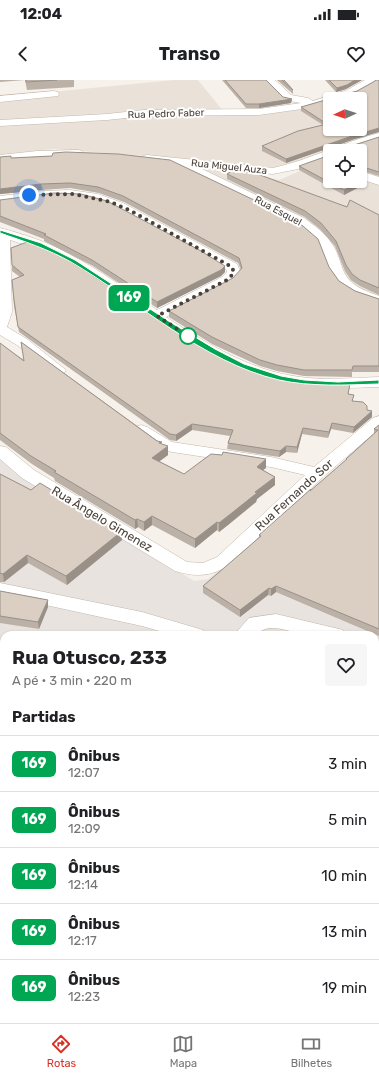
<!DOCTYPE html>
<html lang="pt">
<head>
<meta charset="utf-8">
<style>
	:root { --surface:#fff; --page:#f6f6f6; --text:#202124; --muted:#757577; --line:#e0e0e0; --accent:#d93025 }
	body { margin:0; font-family:Rubik,sans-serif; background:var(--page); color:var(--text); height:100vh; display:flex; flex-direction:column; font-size:15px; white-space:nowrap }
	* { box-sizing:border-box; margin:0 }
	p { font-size:13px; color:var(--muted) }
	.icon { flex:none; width:22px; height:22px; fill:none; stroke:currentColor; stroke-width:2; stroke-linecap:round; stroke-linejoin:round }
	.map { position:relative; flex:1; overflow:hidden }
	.side { position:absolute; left:0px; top:551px; width:379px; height:392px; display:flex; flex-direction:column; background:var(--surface); border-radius:12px 12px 0 0; box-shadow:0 1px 3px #0004 }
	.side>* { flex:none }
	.badge { padding:0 8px; border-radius:6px; font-size:14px; line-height:26px }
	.needle { width:26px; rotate:267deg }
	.buttons { position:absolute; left:323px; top:12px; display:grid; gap:8px }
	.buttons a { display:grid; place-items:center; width:44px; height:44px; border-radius:4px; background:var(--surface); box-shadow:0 1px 3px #0004; font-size:20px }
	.you { position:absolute; width:20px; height:20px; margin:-10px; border:3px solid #fff; border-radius:50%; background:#1a73e8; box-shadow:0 0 0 6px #1a73e833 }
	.map>.badge { position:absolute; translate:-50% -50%; box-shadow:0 0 0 2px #fff }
	h2 { padding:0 12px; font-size:15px; line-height:36px }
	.round { display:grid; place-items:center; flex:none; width:42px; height:42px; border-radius:4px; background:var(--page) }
	.summary { display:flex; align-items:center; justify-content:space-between; height:68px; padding:0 12px }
	h1 { font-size:19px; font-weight:700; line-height:30px }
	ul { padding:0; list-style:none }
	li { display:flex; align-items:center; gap:12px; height:56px; padding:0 12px; border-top:1px solid var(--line) }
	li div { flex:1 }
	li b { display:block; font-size:15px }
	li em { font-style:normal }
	li .badge { min-width:44px; font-weight:700; text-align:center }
	.status { display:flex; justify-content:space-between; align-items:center; height:28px; padding:0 20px; background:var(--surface); direction:ltr }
	.status svg { height:11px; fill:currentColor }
	header { display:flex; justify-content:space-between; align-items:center; height:52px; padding:0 12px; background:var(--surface); font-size:18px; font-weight:700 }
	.tabs { display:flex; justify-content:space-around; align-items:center; height:56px; border-top:1px solid var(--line); background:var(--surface); font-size:11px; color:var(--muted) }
	.tabs a { display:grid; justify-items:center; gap:2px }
	.tabs .active { color:var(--accent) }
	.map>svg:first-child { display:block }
	.residential { fill:#eae2d8; fill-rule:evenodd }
	.industrial { fill:#e8e3df }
	.green { fill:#d8ebb2 }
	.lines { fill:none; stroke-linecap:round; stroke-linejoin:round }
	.minor-casing { stroke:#c2b8ac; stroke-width:1 }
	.major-casing { stroke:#e8b266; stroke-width:1 }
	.minor { fill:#fff; fill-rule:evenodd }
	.major { fill:#ffd79a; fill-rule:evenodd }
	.wall { fill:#bcb1a7 }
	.shaded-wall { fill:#999088 }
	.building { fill:#dbcec2; stroke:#999088; fill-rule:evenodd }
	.line { fill:#00a651; stroke:#fff }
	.walk { stroke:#4a4138; stroke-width:4; stroke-dasharray:0 7.2 }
	.stop-dot { fill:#fff; stroke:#00a651; stroke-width:2 }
	.labels { text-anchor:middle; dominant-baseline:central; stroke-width:4; stroke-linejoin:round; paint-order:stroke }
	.far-street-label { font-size:10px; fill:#4a4138; stroke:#fff }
	.street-label { font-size:12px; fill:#4a4138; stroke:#fff }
</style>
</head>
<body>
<div class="status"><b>12:04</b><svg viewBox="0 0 49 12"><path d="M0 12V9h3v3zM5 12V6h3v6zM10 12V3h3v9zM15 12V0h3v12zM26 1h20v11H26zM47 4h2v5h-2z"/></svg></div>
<header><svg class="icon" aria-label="back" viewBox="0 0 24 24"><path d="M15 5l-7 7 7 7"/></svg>Transo<svg class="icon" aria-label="heart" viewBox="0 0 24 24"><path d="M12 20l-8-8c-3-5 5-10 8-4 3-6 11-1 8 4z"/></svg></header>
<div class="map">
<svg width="379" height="943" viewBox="0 0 379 943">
	<rect width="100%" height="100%" fill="#f6f1ea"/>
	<path class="residential" d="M174,0h24l25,31 83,-9 42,-13 16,-9 15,8v47l-21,5 -74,27h-29l-75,-8 99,21 51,-22v23h30v-30l19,-10v155l-11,-1 -194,-137 -121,-9 -53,6v-58zM330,19h30v30h-30z
		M379,625v50l-4,-1v-48z"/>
	<path class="industrial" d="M0,379l194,122 14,-2 21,-16 150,73v7l-4,2v-10h-371v126h-4z"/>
	<path class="green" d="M59,939h86v4h-86z"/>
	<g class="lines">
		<g class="minor-casing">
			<path id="minor" d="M264,0h11l16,15 17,3 5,3 34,-11 18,-10h13c-9,11 -34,19 -48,19v3l-21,6 -50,7 -115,1 -37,4 -107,6v-6l107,-6 37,-4 115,-1 42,-6 -17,-3z
				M54,11l4,1 1,2 -1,2 -58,6v-6z
				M379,53v6l-35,12h-14v6l-32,12 -25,5 -75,-7 106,51c11,8 21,15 28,26 6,8 8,19 12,28 6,14 22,19 35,24v8l-24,-8 -16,-10 -9,-14 -11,-28 -23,-20 -113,-56 -1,-3 -35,-4 -4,-1 -2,-2 2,-2 4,-1 126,13c37,-8 69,-26 106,-35z
				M78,70l4,1 2,2 -2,2 -45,2 -37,4v-6l37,-4z
				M360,91l19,6v8l-19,-6z
				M70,110l28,4 25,9 114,61 4,9 -9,10 -66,34c38,25 82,52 127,59 29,5 57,2 86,1v10c-33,1 -67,3 -100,-5 -84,-19 -145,-83 -219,-123 -16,-8 -33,-14 -50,-19l2,72 -5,15 20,12 39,31 -2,3 -5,1 -5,-1 -37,-28 -17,-10v-107c23,6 48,14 69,26 31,16 59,37 88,56l65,-33 5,-5 -1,-3c-21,-13 -43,-24 -64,-35 -18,-10 -35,-21 -54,-29 -34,-13 -73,-8 -108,-1v-8l42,-5z
				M379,336v13l-56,48 -94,88c-18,12 -34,12 -54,6l-153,-93 -22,-19v-13l6,1 28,23 153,92 16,1 14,-6 88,-82 -34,-8 -99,-15 -14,-4 -23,-15 -2,-3 2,-3 6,-2 6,2 25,15 99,15 43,10 59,-49z
				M0,503l142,29 61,18 3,5h-33l-31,-9 -142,-31z
				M276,534l67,16 3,5c-13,0 -28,2 -41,0 -16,-3 -36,-14 -49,0h-22l15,-17z
				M375,671l4,2v18l-4,-2z
				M375,757l4,2v21l-4,-2z
				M4,859v42l-4,-1v-40z
				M21,939h26v4h-26z"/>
		</g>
		<g class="major-casing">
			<path id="major" d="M379,573v19l-4,1v-19z
				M379,592v19l-4,1v-19z
				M4,684v43l-4,1v-43z"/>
		</g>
		<use href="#minor" class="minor"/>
		<use href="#major" class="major"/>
	</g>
	<path class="wall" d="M0,0h74v7l-47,3 -2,-10 -25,2z
		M222,0h44l17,17 9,2 -1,4 -32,5h-13z
		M277,0h7l9,10v4z
		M325,0h37l-16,9 -10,3z
		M375,1l-23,59 -66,23 -24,-12v-5l61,-21 -22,-14v-4l56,-16z
		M379,57v39l-19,-6v-19l-15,-3z
		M52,76l277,111 10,14 16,10 24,8v73h-27v5l-48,-1 -27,-5 -17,-5 -48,-22 -43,-27v-6l64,-33 8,-8 -3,-7 -114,-61 -25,-9 -29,-5 -28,2 -42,4v-37l11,1z
		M299,86l31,15 37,-2v4l-23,12 -45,-25z
		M227,94l152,41v80l-19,-9 -9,-6 -6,-9 -10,-25 -15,-17 -15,-12 -78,-38z
		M0,120l225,66v6l-4,4 -64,32 -64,-42 -49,-25v-2l-44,-17z
		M12,185l180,76 27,15 29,12 44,12 57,14 4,7 14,9 5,1v6l-19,16 -22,-4 -3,9 -26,-4 -5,19 -11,-1 -7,5 -52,-8 1,-6 2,-7 -38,-6 -16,11 -6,-1 -151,-108 -5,-26 -2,-26 8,-3 -8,-6z
		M21,262l141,102 6,11 -9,6 25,13 38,-19 44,4v9l-3,2 12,7v8l-18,14 -1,3 -28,23 -9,7 -2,-2 -22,18 -43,-23 -8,6 -6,-4 -3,2 -80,-48 -1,-3 -22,-14 -32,-24v-96l24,16z
		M379,345v211l-103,-44 -5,4 -3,-1 -28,22 -37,-24v-7l56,-48v-3l87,-74v-2l28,-25v-5z
		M0,394l31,16 90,42 1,8 -55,45 -39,-22 -24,19h-4z
		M0,511l48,9v7l-9,22 -39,-6z
		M4,569v26l-4,-12v-13z"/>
	<path class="shaded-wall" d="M355,0h7l-16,9 -10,3 1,-4z
		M292,19l-1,4 -32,5v-4z
		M379,48v4l-27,8 -66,23v-4l66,-23z
		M367,99v4l-23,12v-5z
		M41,104l1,6 -42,4v-5z
		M225,186v6l-4,4 -64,32v-6z
		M372,331v6l-19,16 1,-6z
		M332,343l-1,6 -3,9 1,-6z
		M192,344v6l-16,11v-6z
		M303,348l-1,6 -5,19v-6z
		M168,366v9l-16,12v-9z
		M286,366v6l-7,5 1,-6z
		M266,379v9l-10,7 1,-8z
		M275,397v8l-18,14 -1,3 -28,23 -9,7v-9l36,-31z
		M152,436v9l-8,6v-9z
		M137,439l1,8 -3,2v-9z
		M217,442v8l-22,18v-9z
		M121,452l1,8 -55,45 -1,-9z
		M27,475l1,8 -24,19 -1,-8z
		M276,506v6l-5,4v-7z
		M269,508l-1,7 -28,22v-7z
		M48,520v7l-9,22 -1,-7z"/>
	<path class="building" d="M26,0h31l-31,2z
		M225,0h41l17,17 9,2 -33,5h-13z
		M282,0h2l9,10z
		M329,0h26l-8,5 -10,3z
		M376,0h3v48l-27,8 -66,23 -24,-13 36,-15 29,-7 -26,-17 56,-16 18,-10zM330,19h30v30h-30z
		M379,57v35l-19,-6v-15h-29l1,-3h13z
		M66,72l52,2 52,6 126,60 22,19 11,28 10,14 16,10 24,8v67h-26l-1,4h-48l-27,-5 -17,-5 -48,-23 -43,-26 64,-33 9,-10 -3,-10 -116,-62 -25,-9 -28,-4 -29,1 -41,5v-32l11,-1v2l41,-2 1,-3z
		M330,75v26h30v-5l7,3 -23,11 -45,-24z
		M236,89l14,4 2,-1 95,35 3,-7 29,15v73l-19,-8 -8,-6 -6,-9 -10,-24 -15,-18 -16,-12 -78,-37z
		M54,113l27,1 26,7 94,50 24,15 -4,4 -64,32 -65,-42 -48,-25 2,-1 -46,-18v-16z
		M27,162l32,13 27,16 106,70 27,15 29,12 44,12 25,3 33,1 -2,10 6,1 -2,6 11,1 4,4v4l5,1 -18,16 -22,-4 -3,9 -26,-4 -6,19 -11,-1 -6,5 -52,-8 5,-13 -41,-6 -16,11 -6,-1 -152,-107 -4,-27 -2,-20 12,-5 -12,-10 -1,-17z
		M21,262l136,99 5,1 -3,1 9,3 -16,12 32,16 27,-20 11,1 1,-3 43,7 -9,8 18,10 -20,15 2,1 -29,23 -9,7 -2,-1 -22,17 -43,-23 -8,6 -7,-3 -2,1 -81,-48 2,-1 -25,-15 -31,-23v-90l24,18z
		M379,345v204l-103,-43 -5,3 -2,-1 -29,22 -37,-24 58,-50 -2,-1 52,-46 -1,2 37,-32h-1l32,-29 -4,-1z
		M0,394l31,16 9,-7 81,49 -55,44 -39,-21 -24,19 -3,-1z
		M0,511l48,9 -10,22 -38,-6z
		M4,569v20l-4,-11v-8z"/>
	<path class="line" d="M0,150l41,13 34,17 95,62 45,27 29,15 37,12 23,4 34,2 41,-2v4c-33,1 -68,3 -100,-4 -77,-18 -141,-79 -208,-118 -23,-13 -48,-21 -71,-29z"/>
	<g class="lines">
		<path class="walk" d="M29,115l45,-1 37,8 20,9 101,56 2,6 -7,7 -70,36 33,21 -2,-1"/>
	</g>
	<circle class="stop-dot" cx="188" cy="256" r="8"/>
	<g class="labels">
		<g class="far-street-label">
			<text transform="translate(166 34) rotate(-2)">Rua Pedro Faber</text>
			<text transform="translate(229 87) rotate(6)">Rua Miguel Auza</text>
			<text transform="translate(278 131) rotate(28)">Rua Esquel</text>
		</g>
		<g class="street-label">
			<text transform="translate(294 415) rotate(-42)">Rua Fernando Sor</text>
			<text transform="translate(102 439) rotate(31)">Rua Ângelo Gimenez</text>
		</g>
	</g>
</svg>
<div class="buttons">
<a><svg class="needle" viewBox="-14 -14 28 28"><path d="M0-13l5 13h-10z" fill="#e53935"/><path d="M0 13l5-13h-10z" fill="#757577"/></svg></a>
<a><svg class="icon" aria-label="locate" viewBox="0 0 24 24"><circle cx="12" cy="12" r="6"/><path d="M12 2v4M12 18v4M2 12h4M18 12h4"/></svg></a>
</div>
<div class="you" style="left:29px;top:115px"></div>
<b class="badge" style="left:129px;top:218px;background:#00a651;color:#fff">169</b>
<section class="side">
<div class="summary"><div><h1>Rua Otusco, 233</h1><p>A pé · 3 min · 220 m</p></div><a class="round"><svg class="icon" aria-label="heart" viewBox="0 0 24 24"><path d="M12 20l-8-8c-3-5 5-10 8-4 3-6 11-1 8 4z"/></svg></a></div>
<h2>Partidas</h2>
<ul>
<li><span class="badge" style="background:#00a651;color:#fff">169</span><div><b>Ônibus</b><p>12:07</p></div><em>3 min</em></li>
<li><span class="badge" style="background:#00a651;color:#fff">169</span><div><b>Ônibus</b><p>12:09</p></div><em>5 min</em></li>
<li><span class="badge" style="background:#00a651;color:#fff">169</span><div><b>Ônibus</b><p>12:14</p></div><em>10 min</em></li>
<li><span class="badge" style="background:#00a651;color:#fff">169</span><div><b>Ônibus</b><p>12:17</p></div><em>13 min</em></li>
<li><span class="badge" style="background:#00a651;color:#fff">169</span><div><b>Ônibus</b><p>12:23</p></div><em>19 min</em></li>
</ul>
</section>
</div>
<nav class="tabs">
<a class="active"><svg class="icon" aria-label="directions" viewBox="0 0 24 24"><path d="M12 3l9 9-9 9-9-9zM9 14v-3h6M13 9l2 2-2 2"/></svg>Rotas</a>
<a><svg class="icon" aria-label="map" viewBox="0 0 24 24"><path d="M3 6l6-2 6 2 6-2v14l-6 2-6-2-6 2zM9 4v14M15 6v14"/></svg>Mapa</a>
<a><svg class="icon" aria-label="tickets" viewBox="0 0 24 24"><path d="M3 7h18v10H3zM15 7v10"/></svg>Bilhetes</a>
</nav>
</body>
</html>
